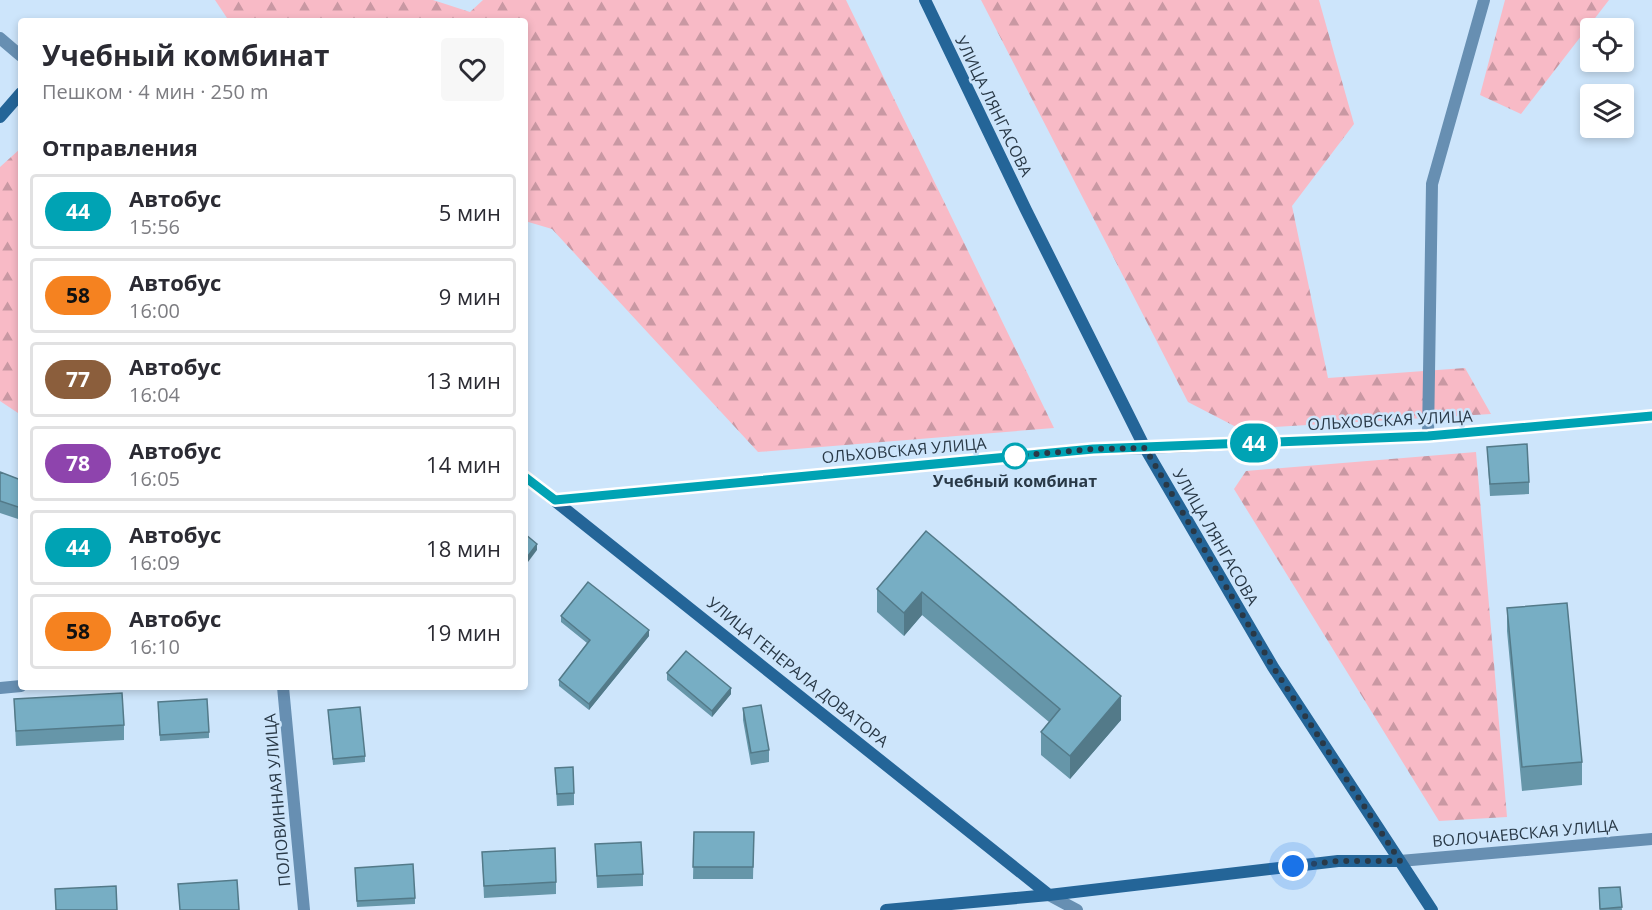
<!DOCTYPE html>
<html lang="ru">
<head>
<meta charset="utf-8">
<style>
	:root { --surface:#fff; --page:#f7f7f7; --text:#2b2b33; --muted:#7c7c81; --line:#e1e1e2 }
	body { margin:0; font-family:"Open Sans",sans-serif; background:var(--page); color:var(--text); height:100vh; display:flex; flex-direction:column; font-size:22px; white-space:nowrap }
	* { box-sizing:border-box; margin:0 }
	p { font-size:20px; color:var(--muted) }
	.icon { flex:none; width:33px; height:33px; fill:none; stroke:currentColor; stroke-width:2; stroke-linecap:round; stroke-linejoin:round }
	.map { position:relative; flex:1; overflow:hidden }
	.panel { position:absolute; left:18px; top:18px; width:510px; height:672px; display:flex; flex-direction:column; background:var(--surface); border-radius:6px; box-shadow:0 3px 9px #0003 }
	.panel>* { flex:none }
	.badge { padding:0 12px; border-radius:20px; font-size:21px; line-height:39px }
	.controls { position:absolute; left:1580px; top:18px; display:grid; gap:12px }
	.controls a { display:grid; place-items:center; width:54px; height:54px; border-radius:6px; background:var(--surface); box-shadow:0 3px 9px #0003; font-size:30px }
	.you { position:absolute; width:30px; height:30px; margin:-15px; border:4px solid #fff; border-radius:50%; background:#1a73e8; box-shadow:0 0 0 9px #1a73e833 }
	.map>.badge { position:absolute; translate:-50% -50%; box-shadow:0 0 0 3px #fff }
	h2 { padding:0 24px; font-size:22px; line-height:54px }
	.round { display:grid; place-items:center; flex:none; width:63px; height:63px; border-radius:6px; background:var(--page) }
	.headline { display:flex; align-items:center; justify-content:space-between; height:102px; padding:0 24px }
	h1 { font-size:28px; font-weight:700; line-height:45px }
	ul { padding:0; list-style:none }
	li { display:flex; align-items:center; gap:18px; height:75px; margin:0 12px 9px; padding:0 12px; border:3px solid var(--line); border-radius:6px }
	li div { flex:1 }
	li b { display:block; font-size:22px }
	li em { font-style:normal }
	li .badge { min-width:66px; font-weight:700; text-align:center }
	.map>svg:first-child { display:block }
	.forest { fill:url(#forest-firs) }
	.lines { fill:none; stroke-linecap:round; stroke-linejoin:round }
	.street { stroke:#678fb2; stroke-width:12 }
	.secondary { stroke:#246598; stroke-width:12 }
	.wall { fill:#6696a9 }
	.shaded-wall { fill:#537a89 }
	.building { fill:#77aec4; stroke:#537a89; stroke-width:1.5 }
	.line-casing { stroke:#fff; stroke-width:14 }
	.line { stroke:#00a3b4; stroke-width:9 }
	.walk { stroke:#293947; stroke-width:6; stroke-dasharray:0 10.8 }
	.stop-dot { fill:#fff; stroke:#00a3b4; stroke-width:3 }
	.labels { text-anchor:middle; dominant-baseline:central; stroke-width:5; stroke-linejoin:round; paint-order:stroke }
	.street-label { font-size:16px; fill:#293947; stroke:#cde5fb }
	.stop-label { font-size:16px; font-weight:bold; fill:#293947; stroke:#cde5fb }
</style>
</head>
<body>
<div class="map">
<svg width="1652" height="910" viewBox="0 0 1652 910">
	<defs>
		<pattern id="forest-firs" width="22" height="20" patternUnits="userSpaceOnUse" patternTransform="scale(1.5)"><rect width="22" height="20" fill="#f8bac6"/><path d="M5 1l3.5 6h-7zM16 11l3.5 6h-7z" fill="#c998a3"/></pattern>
	</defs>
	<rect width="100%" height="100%" fill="#cde5fb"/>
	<path class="forest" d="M215,0h218l37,12 13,-12h363l208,428 -296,24 -206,-223 -27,-8v-200h-296z
		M981,0h338l35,124 -62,82 36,172 137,-10 26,46 -251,15 -52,-27z
		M1505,0h104l-88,114 -41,-19z
		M21,148v267l-21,-14v-234z
		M1476,452l31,365 -68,4 -205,-332 12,-18z"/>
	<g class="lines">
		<path class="street" d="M0,38l21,18
			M1428,436l4,-252 52,-184
			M1145,448l283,-12 224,-20
			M283,687l21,223
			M0,688l21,-2
			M1400,861l252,-22
			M1049,895l28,15"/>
		<path class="secondary" d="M925,0l101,210 119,238 128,219 159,243
			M0,117l21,-24
			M525,477l524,418
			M555,500l538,-51 52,-1
			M886,910l163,-15 289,-34h62"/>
	</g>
	<path class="wall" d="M1487,447l42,35v12l-39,2z
		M0,472l21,8v40l-21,-7z
		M926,531l195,189 -51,59 -29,-24v-23l8,-10 -127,-107 -18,21 -27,-24v-23z
		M1507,608l75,154v23l-60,6 -15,-160z
		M561,616l88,20 -60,74 -30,-24v-6l28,-37 -26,-21z
		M667,673l64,21 -19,23 -45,-37z
		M14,699l110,26v15l-108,6z
		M158,708l51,24v6l-49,3z
		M743,708l26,42v12l-18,3 -8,-45z
		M328,710l37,46v6l-32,3z
		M555,768l19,25v12l-17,1z
		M694,832h60l-1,47h-60z
		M595,844l48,30v12l-46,2z
		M482,852l74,30v12l-72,4z
		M355,874l60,24v6l-58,3z
		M1620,887l2,23h-22l-1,-22z"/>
	<path class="shaded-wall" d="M537,544v6l-12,16v-6z
		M922,592v23l-18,21v-23z
		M649,630v6l-60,74v-6z
		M731,688v6l-19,23v-6z
		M1121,696v24l-51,59v-23z"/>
	<path class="building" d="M1527,444l2,38 -39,2 -3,-37z
		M0,472l21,8v28l-21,-7z
		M926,531l195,165 -51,60 -29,-24 19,-23 -138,-117 -18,21 -27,-24z
		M525,534l12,10 -12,16z
		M588,582l61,48 -60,74 -30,-24 31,-40 -29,-24z
		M1567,603l15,159 -60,5 -15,-159z
		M686,651l45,37 -19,23 -45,-38z
		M122,693l2,32 -108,6 -2,-32z
		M207,699l2,33 -49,3 -2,-33z
		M761,705l8,45 -18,3 -8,-45z
		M360,707l5,49 -32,3 -5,-49z
		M573,767l1,26 -17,1 -2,-26z
		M694,832h60l-1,35h-60z
		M641,842l2,32 -46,2 -2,-32z
		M555,848l1,34 -72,4 -2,-34z
		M413,864l2,34 -58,3 -2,-33z
		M237,880l2,30h-59l-2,-26z
		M116,886l1,24h-61l-1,-21z
		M1620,887l2,20 -22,2 -1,-21z"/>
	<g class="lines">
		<g class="line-casing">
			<path id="line" d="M525,477l30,23 538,-51 335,-13 224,-20"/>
		</g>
		<use href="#line" class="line"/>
		<path class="walk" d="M1015,456l78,-7 52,-1 128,219 127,194h-62l-45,5"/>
	</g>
	<circle class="stop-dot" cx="1015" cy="456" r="12"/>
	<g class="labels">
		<g class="street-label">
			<text transform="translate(994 106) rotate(64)">УЛИЦА ЛЯНГАСОВА</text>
			<text transform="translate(1390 420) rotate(-3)">ОЛЬХОВСКАЯ УЛИЦА</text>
			<text transform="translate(904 450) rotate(-5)">ОЛЬХОВСКАЯ УЛИЦА</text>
			<text transform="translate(1216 537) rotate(60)">УЛИЦА ЛЯНГАСОВА</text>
			<text transform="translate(798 672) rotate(39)">УЛИЦА ГЕНЕРАЛА ДОВАТОРА</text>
			<text transform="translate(277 800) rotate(-95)">ПОЛОВИННАЯ УЛИЦА</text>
			<text transform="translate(1525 833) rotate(-5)">ВОЛОЧАЕВСКАЯ УЛИЦА</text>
		</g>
		<g class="stop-label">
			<text x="1015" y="481">Учебный комбинат</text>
		</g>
	</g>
</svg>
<div class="controls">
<a><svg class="icon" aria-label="locate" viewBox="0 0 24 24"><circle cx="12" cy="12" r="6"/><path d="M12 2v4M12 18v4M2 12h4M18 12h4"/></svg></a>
<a><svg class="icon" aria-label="layers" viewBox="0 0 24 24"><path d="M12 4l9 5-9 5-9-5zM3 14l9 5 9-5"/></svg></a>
</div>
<div class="you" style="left:1293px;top:866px"></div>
<b class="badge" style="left:1254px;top:443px;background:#00a3b4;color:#fff">44</b>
<section class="panel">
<div class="headline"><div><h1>Учебный комбинат</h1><p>Пешком · 4 мин · 250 m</p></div><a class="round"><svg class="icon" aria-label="heart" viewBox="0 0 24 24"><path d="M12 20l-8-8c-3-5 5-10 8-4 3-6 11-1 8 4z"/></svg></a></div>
<h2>Отправления</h2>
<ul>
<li><span class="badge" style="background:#00a3b4;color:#fff">44</span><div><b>Автобус</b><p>15:56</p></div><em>5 мин</em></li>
<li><span class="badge" style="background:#f58220;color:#111">58</span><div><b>Автобус</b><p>16:00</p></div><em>9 мин</em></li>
<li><span class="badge" style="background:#8b5e3c;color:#fff">77</span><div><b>Автобус</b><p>16:04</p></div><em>13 мин</em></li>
<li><span class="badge" style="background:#8e44ad;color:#fff">78</span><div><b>Автобус</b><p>16:05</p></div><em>14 мин</em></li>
<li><span class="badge" style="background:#00a3b4;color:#fff">44</span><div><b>Автобус</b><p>16:09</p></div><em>18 мин</em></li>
<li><span class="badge" style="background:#f58220;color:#111">58</span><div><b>Автобус</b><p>16:10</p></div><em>19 мин</em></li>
</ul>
</section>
</div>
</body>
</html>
